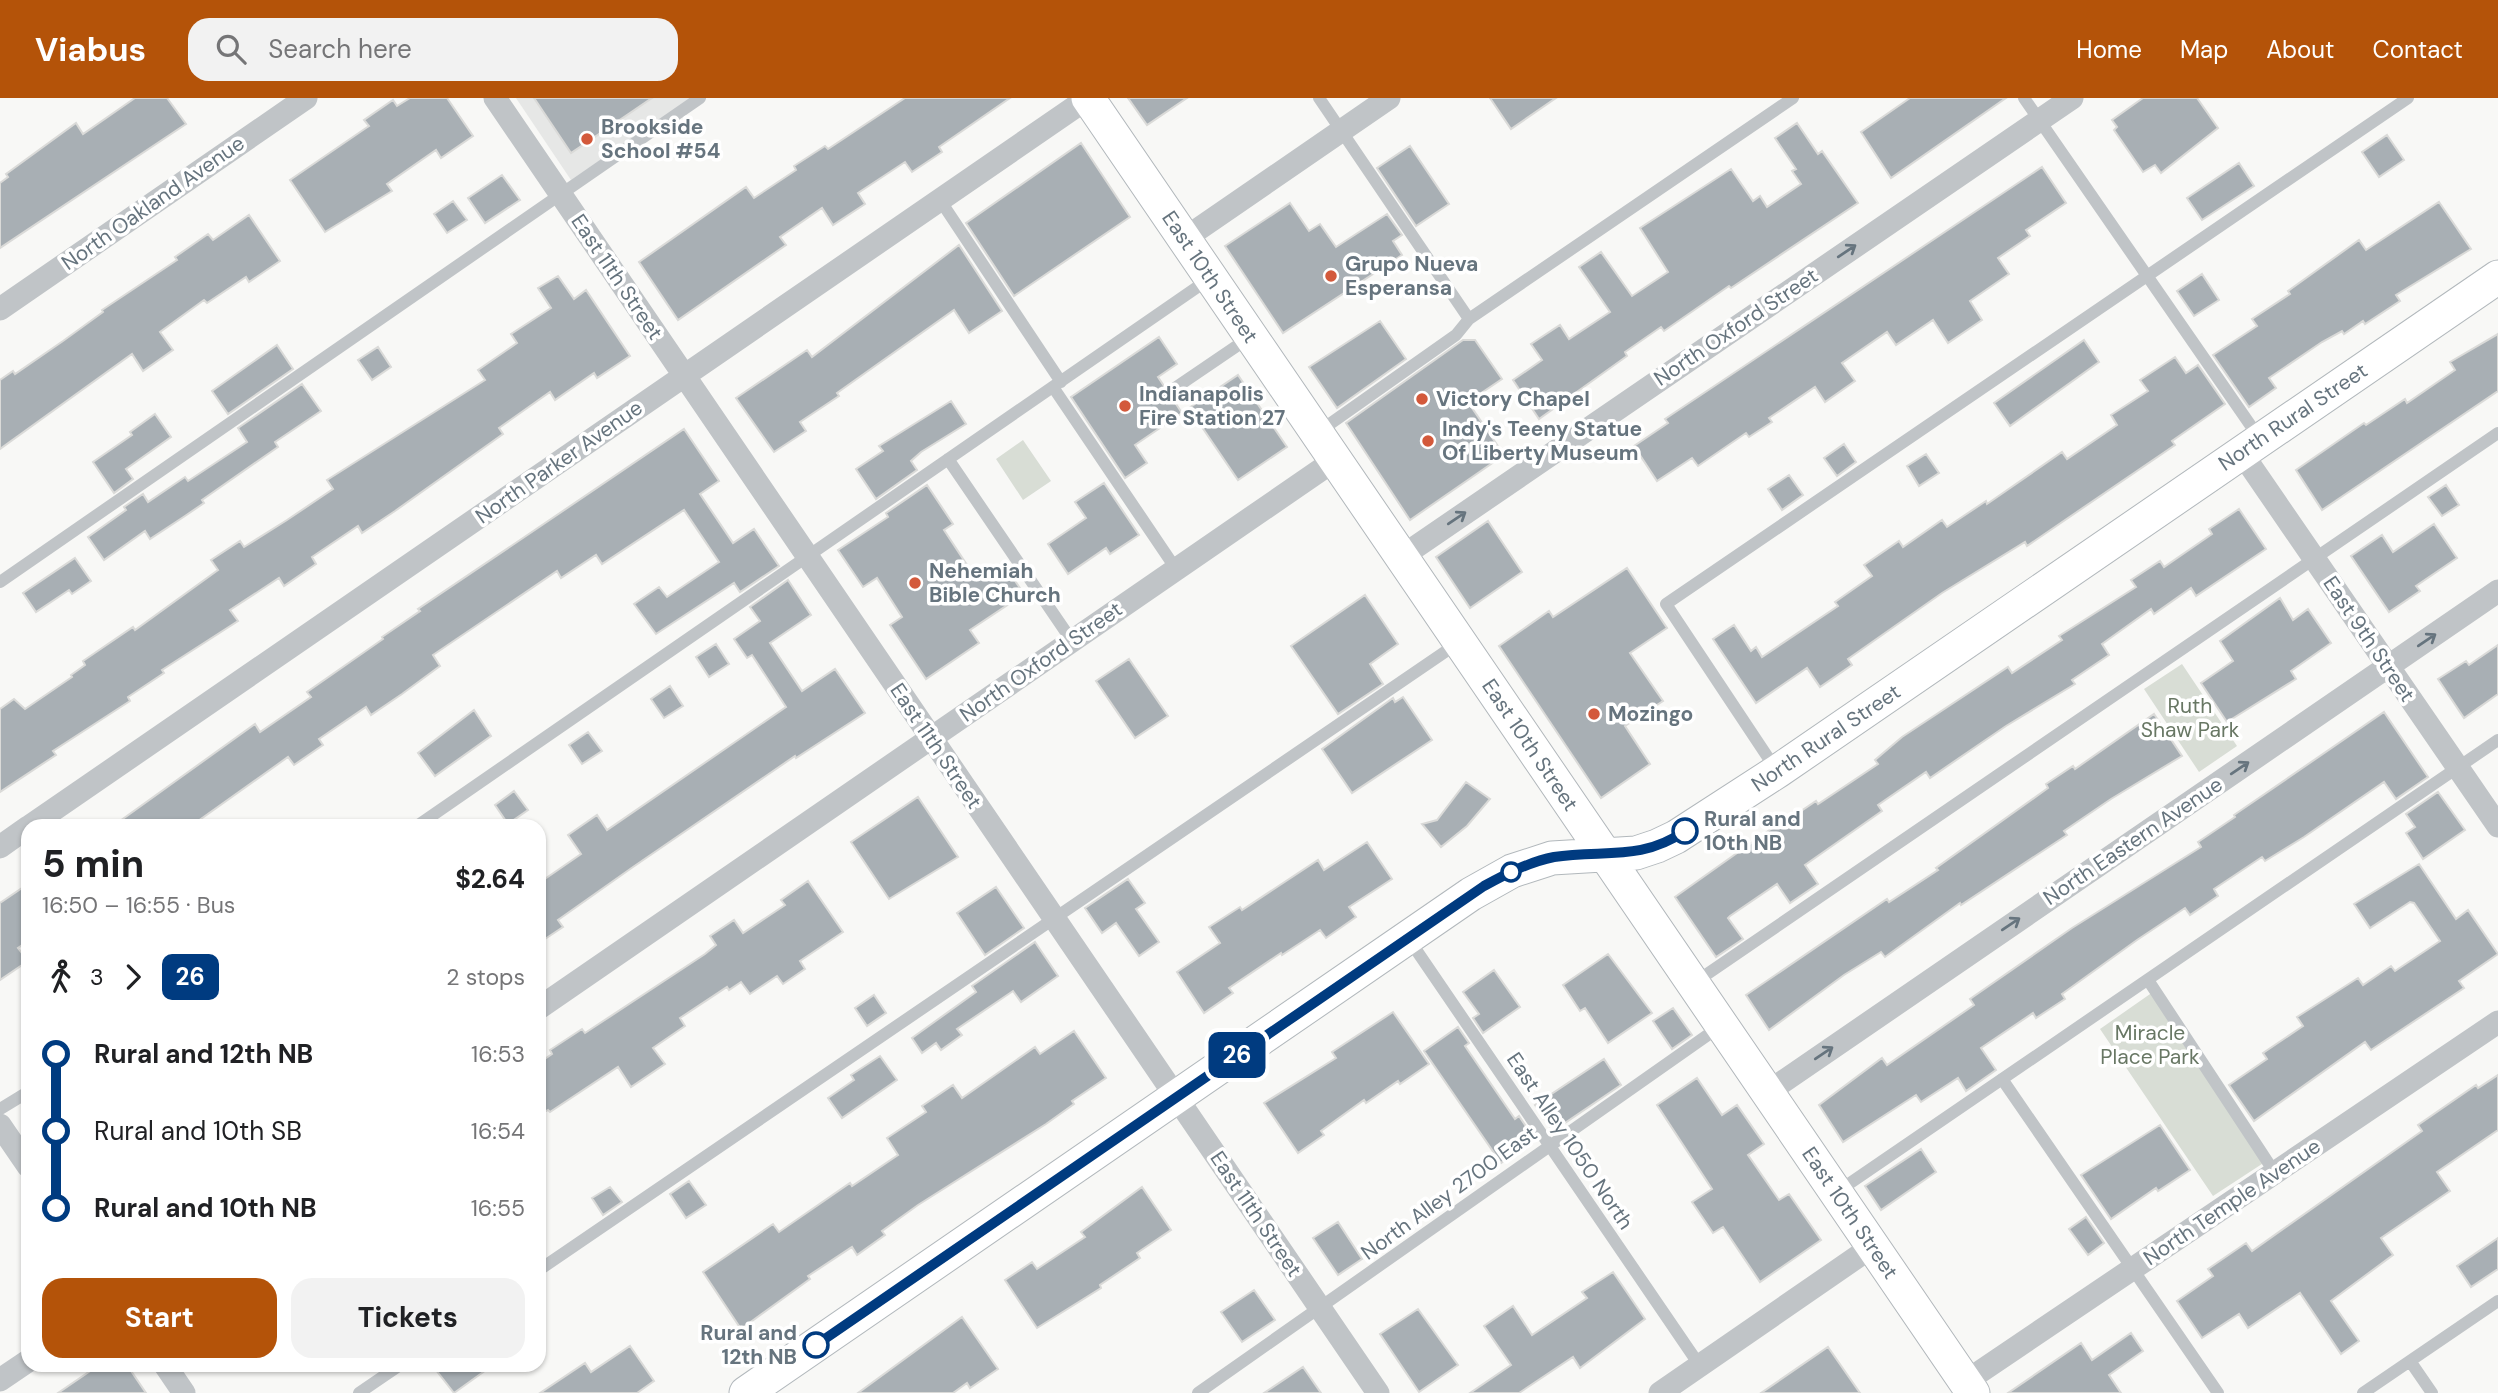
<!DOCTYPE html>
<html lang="en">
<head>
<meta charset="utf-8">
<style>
	:root { --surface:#fff; --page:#f2f2f2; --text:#202124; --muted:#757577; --accent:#b45309 }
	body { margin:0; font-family:"DM Sans",sans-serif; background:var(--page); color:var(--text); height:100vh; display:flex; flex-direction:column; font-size:26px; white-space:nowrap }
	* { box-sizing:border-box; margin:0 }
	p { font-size:23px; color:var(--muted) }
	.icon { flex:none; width:38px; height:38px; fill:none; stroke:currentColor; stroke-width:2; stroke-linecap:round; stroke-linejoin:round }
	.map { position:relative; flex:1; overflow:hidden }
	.sheet { position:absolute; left:21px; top:721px; width:525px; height:553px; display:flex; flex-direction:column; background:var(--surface); border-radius:21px; box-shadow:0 2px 5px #0004 }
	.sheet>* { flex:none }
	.badge { padding:0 14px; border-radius:10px; font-size:24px; line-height:46px }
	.map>.badge { position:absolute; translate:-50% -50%; box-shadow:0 0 0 4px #fff }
	.legs { display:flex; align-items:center; gap:10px; height:77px; padding:0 21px; font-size:23px }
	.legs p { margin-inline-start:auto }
	.summary { display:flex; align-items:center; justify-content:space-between; height:119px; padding:0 21px }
	h1 { font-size:38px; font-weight:700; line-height:52px }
	.button { display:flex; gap:14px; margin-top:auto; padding:14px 21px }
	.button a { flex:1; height:80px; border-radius:21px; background:var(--accent); color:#fff; font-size:28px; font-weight:700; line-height:80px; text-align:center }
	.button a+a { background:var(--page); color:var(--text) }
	ul { padding:0 21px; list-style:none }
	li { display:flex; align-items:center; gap:24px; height:77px; font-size:26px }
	li i { display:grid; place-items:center; width:10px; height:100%; margin:0 9px; background:currentColor }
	li i::after { content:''; width:18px; height:18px; margin:-9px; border:5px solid; border-radius:50%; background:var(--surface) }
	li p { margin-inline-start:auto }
	li:first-child i { background:linear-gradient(#0000 50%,currentColor 0) }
	li:last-child i { background:linear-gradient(currentColor 50%,#0000 0) }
	header { display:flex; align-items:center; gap:42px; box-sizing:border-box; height:98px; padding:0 35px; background:var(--accent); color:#fff }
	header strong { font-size:33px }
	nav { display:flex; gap:38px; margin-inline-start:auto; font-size:24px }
	.search { width:490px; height:63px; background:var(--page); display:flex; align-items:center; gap:18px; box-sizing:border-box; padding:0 24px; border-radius:21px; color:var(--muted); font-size:26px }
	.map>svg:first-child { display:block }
	.built { fill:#e6e7e6 }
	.green { fill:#d8ddd5 }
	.building { fill:#a8afb4; stroke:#dadad8; stroke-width:2 }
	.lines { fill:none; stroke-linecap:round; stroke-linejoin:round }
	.secondary-casing { stroke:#b2b8bc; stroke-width:35 }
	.lane { stroke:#c0c4c7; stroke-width:12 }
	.street { stroke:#c0c4c7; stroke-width:23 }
	.secondary { stroke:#fff; stroke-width:33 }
	.oneway { stroke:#66747e }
	.line-1-casing { stroke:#fff; stroke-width:16 }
	.line-1 { stroke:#003b80; stroke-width:10 }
	.poi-dot { fill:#d3593b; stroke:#fff; stroke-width:2.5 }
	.stop-1-dot { fill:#fff; stroke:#003b80; stroke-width:3.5 }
	.labels { text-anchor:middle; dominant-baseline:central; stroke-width:7; stroke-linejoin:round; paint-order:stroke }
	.poi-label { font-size:21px; font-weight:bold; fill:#66747e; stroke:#fff; text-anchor:start }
	.street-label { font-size:21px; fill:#66747e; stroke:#fff }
	.park-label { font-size:21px; fill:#687764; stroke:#fff }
	.stop-label { font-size:21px; font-weight:bold; fill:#66747e; stroke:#fff; text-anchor:start }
</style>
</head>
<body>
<header>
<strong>Viabus</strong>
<div class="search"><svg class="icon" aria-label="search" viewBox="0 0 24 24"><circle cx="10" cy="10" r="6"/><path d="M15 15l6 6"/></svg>Search here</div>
<nav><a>Home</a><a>Map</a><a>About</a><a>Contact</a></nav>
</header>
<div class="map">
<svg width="2498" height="1295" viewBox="0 0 2498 1295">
	<rect width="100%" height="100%" fill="#f8f8f6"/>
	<path class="built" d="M516,0h175l-120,82z"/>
	<path class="green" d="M1023,342l28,41 -28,19 -27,-41z
		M2182,566l55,82 -38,26 -55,-83z
		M2153,894l112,170 -52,34 -113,-167z"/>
	<path class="building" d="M135,0h32l19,26 -186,124v-65l8,-6 -2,-3 70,-51 7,11z
		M410,0h37l26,38 -32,22 -5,-8 -49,34 5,7 -67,41 -35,-52 76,-52 3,-2 -5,-6 29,-20 4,6z
		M534,0h118l-81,55z
		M905,0h105l-71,49 3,5 -30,20 -7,-10 -47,31 7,11 -32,21 -11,-17 -42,29 6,8 -108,75 -39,-58 107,-75 8,11 42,-28 -2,-4 31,-20 3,3z
		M1128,0h59l-40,27z
		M1490,0h66l-45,31z
		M1910,0h96l-115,80 -30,-46z
		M2143,0h54l21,30 -57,45 -6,-8 -12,7 -29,-42 3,-3 -5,-7z
		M1797,25l21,31 4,-3 36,52 -127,85 -2,-2 -65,45 -3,-4 -36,25 2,4 -88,63 -26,-39 29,-20 -11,-16 29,-19 9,14 41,-27 -31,-45 22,-15 31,44 36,-24 -28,-44 91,-59 22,32 7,-5 7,11 34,-23 -9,-13 4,-2 -21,-31z
		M2387,37l17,25 -25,17 -17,-25z
		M1081,45l49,74 -116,79 -48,-73z
		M1410,48l39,58 -33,22 -39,-58z
		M2239,65l15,23 -52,34 -15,-22z
		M2042,69l24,36 -40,27 4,6 -32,22 11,16 -39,27 12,19 -34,23 -15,-23 -37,25 -9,-13 -45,31 13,18 -30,21 -10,-15 -46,31 3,4 -23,15 -3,-4 -48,33 -6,-8 -35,23 -23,-35 34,-23 -3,-4z
		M502,77l18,25 -35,23 -17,-25z
		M453,103l14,19 -20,13 -13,-19z
		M2439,104l32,47 -75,46 4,6 -35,23 -2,-3 -19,13 -2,-3 -20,11 -53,36 7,10 -27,19 -36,-52 44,-29 -5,-7 38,-25 -2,-3 71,-51 7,10z
		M1290,105l19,28 11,-7 16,23 51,-33 15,21 -9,6 9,14 -119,78 -58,-87z
		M249,117l31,46 -31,21 -3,-5 -39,26 -3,-3 -44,32 13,18 -30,21 -11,-17 -132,95v-69l13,-9 2,3 48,-33 40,-29 -1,-2 75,-50 -2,-3 33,-23 5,6z
		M959,147l43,66 -33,22 -15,-23 -117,83 2,3 -39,26 6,9 -32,21 -38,-54 71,-48 5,7z
		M2202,176l17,26 -25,16 -17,-25z
		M558,178l16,23 12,-9 44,66 -33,22 -3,-5 -39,27 -5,-8 -51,36 4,6 -108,77 -33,22 -4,-7 -46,31 4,7 -32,22 -5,-8 -49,32 8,11 -76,49 2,3 -36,24 2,4 -77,50 3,4 -56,37v-83l14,-10 11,10 47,-32 -1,-2 14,-10 -2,-4 50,-34 2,3 83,-60 -7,-10 29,-19 4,6 43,-27 46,-31 -6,-9 158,-100 -7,-10 39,-27 -6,-9 40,-26 -13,-20z
		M1380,223l26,38 -69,49 -28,-41z
		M2498,236v57l-176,119 -26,-40 68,-47 2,2 39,-26 2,4 48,-33 -5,-8z
		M1159,239l18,27 -19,13 24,36 -47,32 12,18 -22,15 -54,-81z
		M1463,242h12l27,39 -34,23 36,53 -94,65 -64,-97z
		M2084,242l15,22 -89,64 -16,-23z
		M277,247l16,24 -65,45 -16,-23z
		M378,249l13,20 -19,13 -14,-20z
		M2175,259l11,16 12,-8 27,39 -53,37 3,4 -148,101 -2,-4 -83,51 -94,66 4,6 -32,22 -13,-19 -51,35 -43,-64 21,-14 17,26 5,-4 6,10 76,-51 -3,-4 37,-26 -8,-11 35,-24 4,6 39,-27 5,7 39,-26 1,3 75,-52 5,7 50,-34 -6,-10 37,-24 -8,-11z
		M1238,277l49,72 -49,33 -49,-72z
		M302,286l19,27 -46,31 3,5 -76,53 2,3 -19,13 -35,23 -5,-8 -41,29 -16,-23 38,-27 -2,-3 19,-13 5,8 37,-25 3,4 59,-39 -9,-14z
		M951,303l15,23 -45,28 -10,9 6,9 -41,29 -20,-30 27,-18 -4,-5z
		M155,316l16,23 -45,32 7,10 -19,14 -21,-31 39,-27 -2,-3z
		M684,331l35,52 -19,13 33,49 21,-14 25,37 -39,26 -6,-9 -78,51 -22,-30 25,-17 8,10 52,-35 -35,-52 -82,54 -6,-9 -35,23 -4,-7 -124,84 7,11 -38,28 -31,21 -5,-8 -47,32 4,6 -29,20 -6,-8 -97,69h-78l142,-102 5,8 51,-35 -4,-5 76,-53 -1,-2 38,-26 -2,-2z
		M1844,346l12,18 -19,14 -13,-18z
		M1926,356l13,19 -20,13 -12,-20z
		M1789,377l14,20 -21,15 -14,-21z
		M1104,385l35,52 -29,19 -4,-6 -38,26 -20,-30 38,-26 -11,-16z
		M927,387l26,39 -9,6 33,50 26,-17 21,31 -54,36 9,13 -53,36 -36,-54 12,-8 -25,-39 -14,9 -25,-37 50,-33 -2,-4z
		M2446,387l13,20 -17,11 -14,-19z
		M2239,411l27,40 -70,47 -5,-8 -37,26 -3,-5 -49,35 7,11 -37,25 3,4 -69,42 -76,52 -4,-6 -48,33 4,6 -77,54 13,19 -28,19 -13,-19 -47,32 -2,2 15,21 -27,18 -41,-60 103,-73 1,2 37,-25 2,3 60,-40 -3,-4 27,-23 106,-70 4,6 50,-33 -3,-4 77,-49 -5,-7 29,-19 4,6 48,-33 -3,-5z
		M1488,423l34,51 -52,36 -34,-51z
		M2434,426l23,34 -41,28 4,5 -31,21 -38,-56 31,-21 11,17z
		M75,460l16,23 -19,13 -3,-4 -33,22 -13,-19z
		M1627,470l40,60 -37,25 33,48 -38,25 25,38 -49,34 -102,-152 50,-35 4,6z
		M788,482l23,35 -41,28 32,48 33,-22 30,44 -69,45 -1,-2 -162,111 -75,53 5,7 -24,16v-60l42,-29 -13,-19 29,-20 10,15 179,-123 -34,-52 -5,3 -13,-19 26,-18 -10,-14z
		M1365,497l33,49 -28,20 13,20 -45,30 -47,-68z
		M2280,500l13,22 15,-11 23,34 -40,28 5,8 -69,43 -26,-39 32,-22 -13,-20z
		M716,546l13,20 -20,13 -13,-20z
		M2498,547v49l-34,24 -26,-39 28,-18 3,4z
		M1129,561l39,57 -33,22 -39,-57z
		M670,588l13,20 -19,12 -13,-19z
		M1403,599l29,43 -80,53 -30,-44 71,-51 2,4z
		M474,612l17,26 -56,40 -17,-23z
		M2384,614l44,65 -32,22 -12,-17 -80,55 -39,24 -3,-4 -48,32 4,7 -28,19 -5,-7 -48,32 -75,54 3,5 -29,19 -3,-5 -52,35 15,22 -30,21 -8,-13 -37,24 -5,-7 -73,47 -24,-37 63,-47 5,7 87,-60 -4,-6 102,-71 129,-81 -3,-5 37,-25 -1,-2z
		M2154,616l28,42 -71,43 -47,32 3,4 -106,70 -1,-2 -75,54 -4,-5 -37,23 -75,55 -23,-35 141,-96 2,3 49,-32 -2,-2 112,-80 -2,-4 27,-18 2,3z
		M588,634l14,19 -20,13 -13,-19z
		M1466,684l24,17 -23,27 -26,21 -19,-23 15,-4z
		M514,693l14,19 -20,14 -13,-19z
		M2438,694l27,38 -42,29 -17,-26 9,-6 -9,-13z
		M918,699l40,60 -69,42 -38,-57z
		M1367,744l25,37 -43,28 7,10 -30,21 -6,-8 -38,25 -1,-2 -52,35 4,5 -29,20 -27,-41 43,-29 -11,-16 31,-20 2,3 76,-50 6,10z
		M2419,766l37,55 12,-9 30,44 -39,27 5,7 -93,62 -6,-8 -111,79 -25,-36 38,-26 -4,-6 40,-27 -6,-9 61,-39 5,7 28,-19 4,5 45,-30 -26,-38 -4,-1 -40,26 -16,-24z
		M1128,781l17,24 -9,6 23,33 -20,14 -23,-33 -14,10 -17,-25z
		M808,783l35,51 -43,29 5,8 -22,15 -6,-8 -27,18 -9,-12 -12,8 -2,-3 -47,31 5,8 -32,22 12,16 -34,23 -13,-20 -68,45 -2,-2 -9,5v-52l13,-9 -2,-4 32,-21 3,4 120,-79 11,-9 -6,-9 24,-16 9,13 42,-28 -4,-5z
		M28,786v57l-10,7 10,13 -28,19v-77z
		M996,789l28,41 -39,27 -28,-42z
		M1035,844l23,34 -37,26 -8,-11 -56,38 5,6 -21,15 -5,-7 -14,10 -10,-15 64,-46 -4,-6z
		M1608,856l44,59 -44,30 -23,-35 -5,3 -17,-26z
		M1494,872l26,37 -37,26 -10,-15 6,-4 -16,-22z
		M874,897l12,18 -19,13 -12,-18z
		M1673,910l19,27 -20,14 -19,-28z
		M1393,914l36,52 -29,20 -2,-3 -32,22 -2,-3 -43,31 3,4 -26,18 -34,-50 72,-45 -4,-6z
		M1458,929l11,16 -4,3 50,73 4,-3 8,12 -6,21 -20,14 -77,-112z
		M1074,933l32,47 -34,23 2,3 -28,20 -128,81 -36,26 3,4 -28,20 -5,-8 -44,29 2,3 -69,50 -38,-57 70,-48 6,8 71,-49 2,3 46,-31 -11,-17 39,-26 -4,-6 31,-21 9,13 73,-51 5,7z
		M880,958l17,24 -55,38 -14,-20 26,-18 -3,-5z
		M1604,961l17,26 -68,46 -18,-26z
		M2498,977v55l-61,42 13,19 -69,47 12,17 -62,46 28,40 -18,13 -41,-61 -52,35 -9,-14 -37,24 -25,-37 36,-25 -5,-7 38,-26 6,8 170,-120 -4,-6 58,-40 2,3z
		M1697,980l25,37 15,-10 27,39 -16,11 31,45 10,-6 32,46 -61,42 -37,-55 -10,6 -21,-31 20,-13 -55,-84z
		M2160,1027l30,45 -32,21 -2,-3 -45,31 -30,-44z
		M1921,1051l15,23 -55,38 -16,-24z
		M689,1083l17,24 -20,13 -16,-24z
		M610,1089l12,15 -19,13 -11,-17z
		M1142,1089l29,43 -34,23 3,5 -40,27 1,3 -64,40 -32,-48 27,-18 5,7 48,-32 -4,-5z
		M2086,1119l18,26 -16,12 -19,-26z
		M1338,1124l24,37 -24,16 -25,-37z
		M2498,1140v31l-27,18 -14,-21z
		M1613,1174l32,47 -65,49 -7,-11 -54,36h-49l41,-28 -27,-39 29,-20 19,29 55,-37 -5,-6z
		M1254,1192l21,30 -33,22 -21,-30z
		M1418,1211l40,56 -39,27 -39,-58z
		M962,1219l36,52 -28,19 -3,-5 -14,10h-95z
		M2131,1235l12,18 -34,24 12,18h-113l73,-50 11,17z
		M630,1248l24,35 -17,12h-97l45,-30 6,9z
		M1828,1249l32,46h-99z
		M99,1267h28l19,28h-88z
		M432,1267h61l-39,28z
		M1303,1269l18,26h-57z"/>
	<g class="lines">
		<g class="secondary-casing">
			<path id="secondary" d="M1088,0l885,1295
				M746,1295l725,-499 41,-23 40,-13 84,-5 21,-7 19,-9 102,-66 720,-494"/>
		</g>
		<path class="lane" d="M1319,0l150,221 324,-221
			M2024,0l236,341
			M940,102l121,182
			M1053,289l123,182
			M1175,290l75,-51
			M1317,335l139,-98 13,-16
			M948,361l124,182
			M0,484l700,-484
			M1777,673l-111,-167 742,-506
			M417,728l792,-547
			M1408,840l292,428
			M2148,882l127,193
			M1694,885l804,-550
			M2002,981l216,314
			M0,1011l28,-17
			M1837,1094l661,-452
			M539,1172l919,-627
			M2410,1263l22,32
			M359,1295l41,-28
			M1198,1295l524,-368
			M2363,1295l135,-92"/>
		<path class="street" d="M495,0l883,1295
			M1184,141l205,-141
			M0,211l306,-211
			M2241,354l257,374
			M1401,459l671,-459
			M30,728l1058,-728
			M0,749l28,-20
			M539,910l796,-548
			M1768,994l730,-501
			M0,1027l28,41
			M165,1267l19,28
			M0,1282l28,-19
			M1965,1284l533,-360
			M1660,1295l213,-147"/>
		<use href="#secondary" class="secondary"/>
	</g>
	<defs><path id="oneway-shaft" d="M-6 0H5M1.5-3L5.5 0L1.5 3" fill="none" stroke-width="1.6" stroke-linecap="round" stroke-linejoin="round" transform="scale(1.75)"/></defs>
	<g class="oneway">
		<use href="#oneway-shaft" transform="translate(1847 153) rotate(-34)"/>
		<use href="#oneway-shaft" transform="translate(1457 420) rotate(-34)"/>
		<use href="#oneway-shaft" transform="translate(2427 542) rotate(-34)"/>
		<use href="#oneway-shaft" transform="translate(2240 670) rotate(-34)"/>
		<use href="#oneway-shaft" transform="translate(2011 826) rotate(-34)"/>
		<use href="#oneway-shaft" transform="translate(1824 955) rotate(-34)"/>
	</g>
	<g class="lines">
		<g class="line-1-casing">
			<path id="line-1" d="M816,1247l668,-459c22,-12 45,-24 70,-29 48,-8 86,5 131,-26"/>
		</g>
		<use href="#line-1" class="line-1"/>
	</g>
	<g class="poi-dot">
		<circle cx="587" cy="41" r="7"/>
		<circle cx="1331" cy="178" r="7"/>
		<circle cx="1422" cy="301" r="7"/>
		<circle cx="1125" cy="308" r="7"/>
		<circle cx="1428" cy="343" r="7"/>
		<circle cx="915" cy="485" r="7"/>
		<circle cx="1594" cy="616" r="7"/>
	</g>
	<g class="stop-1-dot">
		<circle cx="1685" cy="733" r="12"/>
		<circle cx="1511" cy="774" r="9"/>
		<circle cx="816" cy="1247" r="12"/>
	</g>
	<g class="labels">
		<g class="poi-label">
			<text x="601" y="29">Brookside<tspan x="601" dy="24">School #54</tspan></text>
			<text x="1345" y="166">Grupo Nueva<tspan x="1345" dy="24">Esperansa</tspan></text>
			<text x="1139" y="296">Indianapolis<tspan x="1139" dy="24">Fire Station 27</tspan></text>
			<text x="1436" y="301">Victory Chapel</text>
			<text x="1442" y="331">Indy's Teeny Statue<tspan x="1442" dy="24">Of Liberty Museum</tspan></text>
			<text x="929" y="473">Nehemiah<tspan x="929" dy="24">Bible Church</tspan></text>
			<text x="1608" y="616">Mozingo</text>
		</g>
		<g class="street-label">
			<text transform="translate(153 105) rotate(-35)">North Oakland Avenue</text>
			<text transform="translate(617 179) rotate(56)">East 11th Street</text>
			<text transform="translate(1210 179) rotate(56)">East 10th Street</text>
			<text transform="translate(1736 229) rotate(-34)">North Oxford Street</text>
			<text transform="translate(2293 319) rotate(-34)">North Rural Street</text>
			<text transform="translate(559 364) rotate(-35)">North Parker Avenue</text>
			<text transform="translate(2369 541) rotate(56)">East 9th Street</text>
			<text transform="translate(1041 564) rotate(-35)">North Oxford Street</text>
			<text transform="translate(1826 640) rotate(-34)">North Rural Street</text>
			<text transform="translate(1530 647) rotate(56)">East 10th Street</text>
			<text transform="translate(936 648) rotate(56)">East 11th Street</text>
			<text transform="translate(2133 743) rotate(-34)">North Eastern Avenue</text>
			<text transform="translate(1570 1043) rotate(56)">East Alley 1050 North</text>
			<text transform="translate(1449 1095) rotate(-36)">North Alley 2700 East</text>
			<text transform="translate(2232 1104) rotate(-34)">North Temple Avenue</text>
			<text transform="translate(1850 1115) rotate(56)">East 10th Street</text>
			<text transform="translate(1256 1116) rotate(56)">East 11th Street</text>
		</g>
		<g class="park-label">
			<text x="2190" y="608">Ruth<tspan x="2190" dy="24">Shaw Park</tspan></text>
			<text x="2150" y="935">Miracle<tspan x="2150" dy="24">Place Park</tspan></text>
		</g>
		<g class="stop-label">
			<text x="1704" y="721">Rural and<tspan x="1704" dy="24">10th NB</tspan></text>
			<text x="797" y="1235" text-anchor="end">Rural and<tspan x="797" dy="24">12th NB</tspan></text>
		</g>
	</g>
</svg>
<b class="badge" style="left:1237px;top:957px;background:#003b80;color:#fff">26</b>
<section class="sheet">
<div class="summary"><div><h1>5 min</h1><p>16:50 – 16:55 · Bus</p></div><b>$2.64</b></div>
<div class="legs"><svg class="icon" aria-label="walk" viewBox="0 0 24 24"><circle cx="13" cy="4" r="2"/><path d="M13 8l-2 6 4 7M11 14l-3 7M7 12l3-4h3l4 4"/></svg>3<svg class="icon" aria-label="forward" viewBox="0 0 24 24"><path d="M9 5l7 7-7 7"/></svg><b class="badge" style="background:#003b80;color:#fff">26</b><p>2 stops</p></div>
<ul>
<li><i style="color:#003b80"></i><b>Rural and 12th NB</b><p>16:53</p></li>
<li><i style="color:#003b80"></i><span>Rural and 10th SB</span><p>16:54</p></li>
<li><i style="color:#003b80"></i><b>Rural and 10th NB</b><p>16:55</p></li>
</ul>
<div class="button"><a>Start</a><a>Tickets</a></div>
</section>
</div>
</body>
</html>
